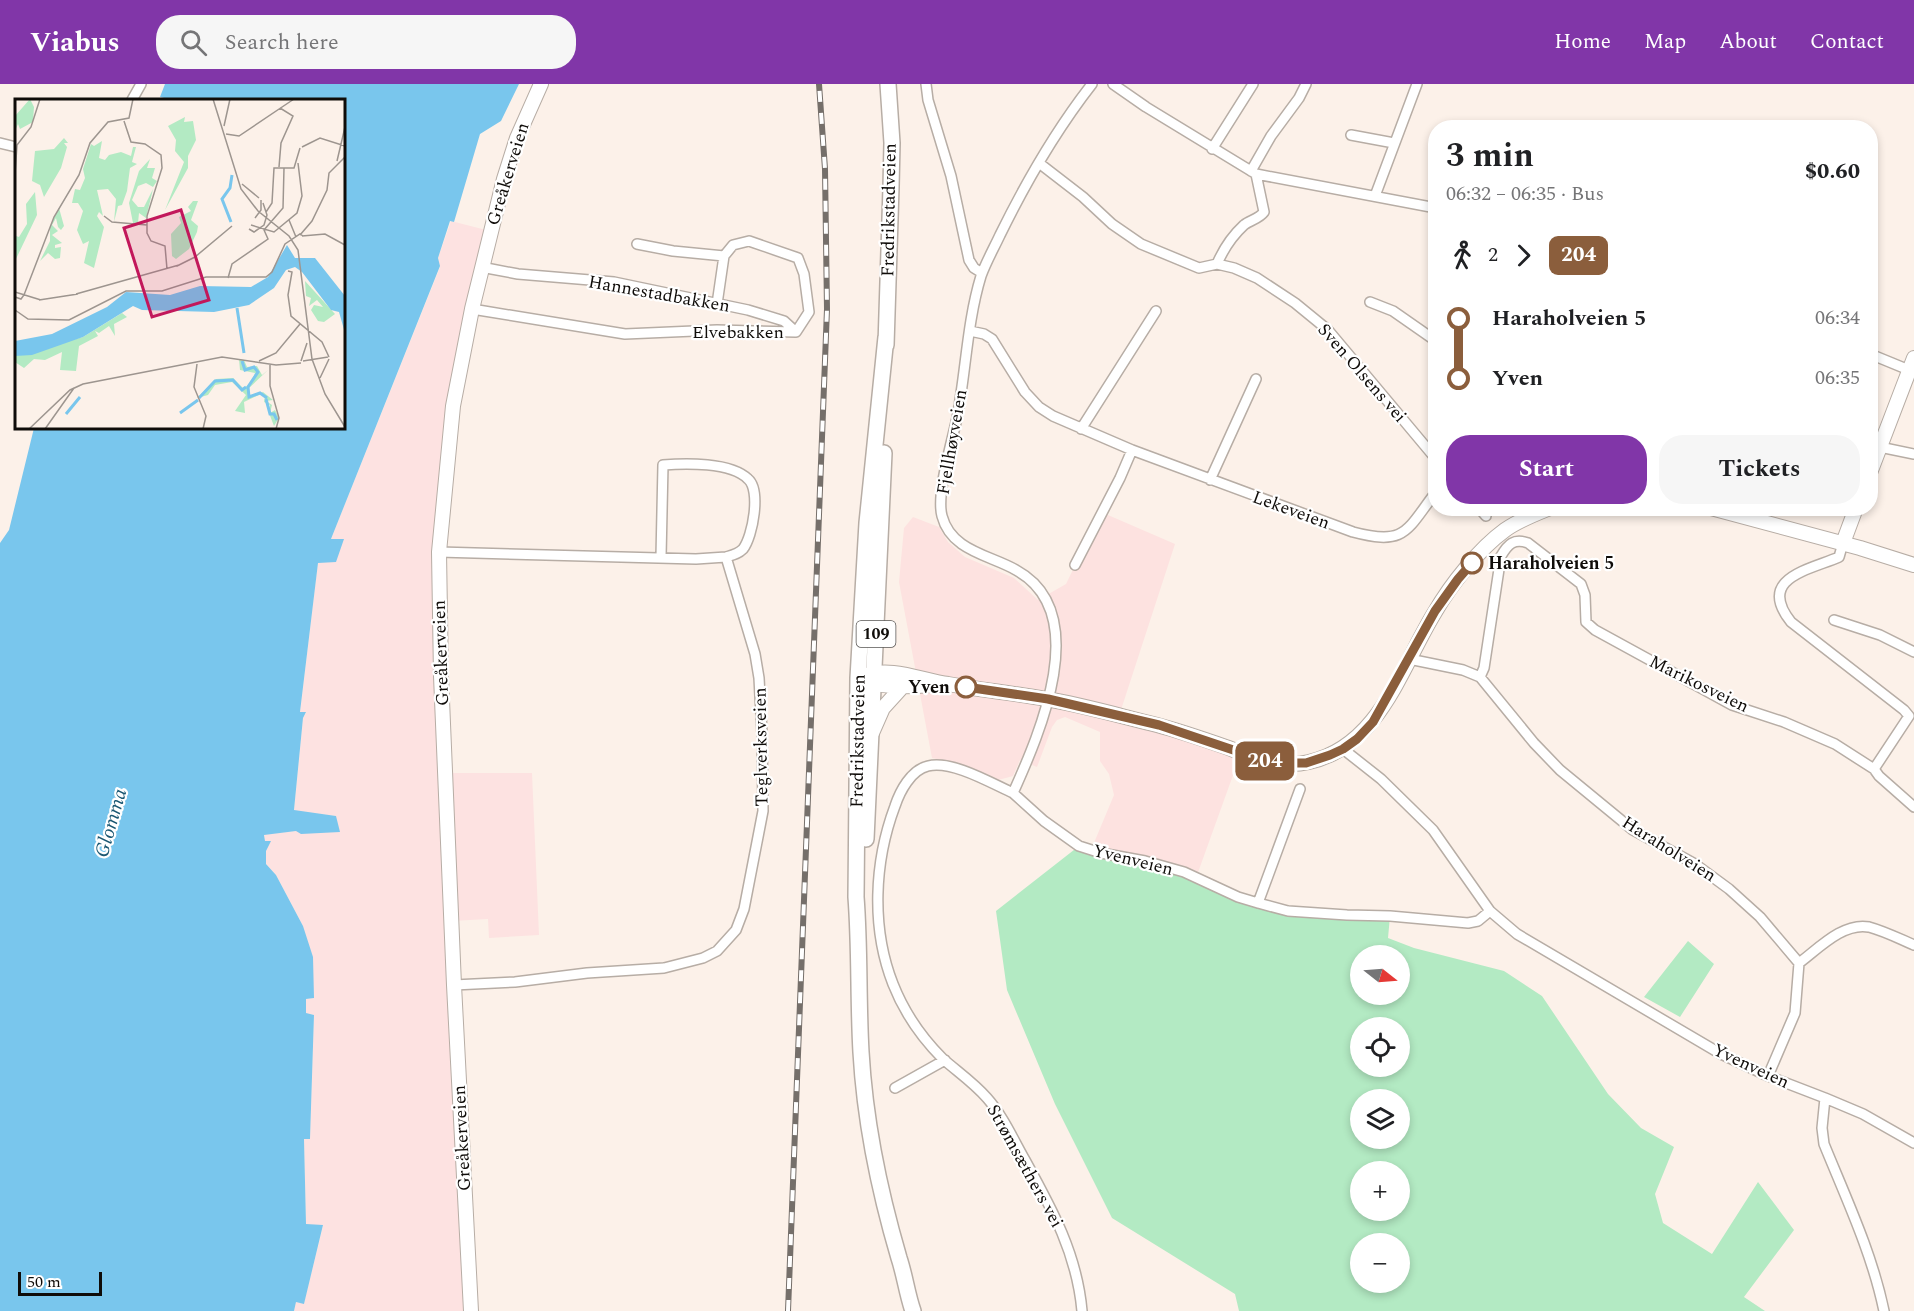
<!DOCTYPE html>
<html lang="en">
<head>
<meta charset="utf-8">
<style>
	:root { --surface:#fff; --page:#f6f6f6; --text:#202124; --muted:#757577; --accent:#8136a8 }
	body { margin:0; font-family:Spectral,serif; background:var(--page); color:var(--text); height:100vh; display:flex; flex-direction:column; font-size:22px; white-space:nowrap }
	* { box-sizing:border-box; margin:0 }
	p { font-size:20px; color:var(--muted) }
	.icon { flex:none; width:33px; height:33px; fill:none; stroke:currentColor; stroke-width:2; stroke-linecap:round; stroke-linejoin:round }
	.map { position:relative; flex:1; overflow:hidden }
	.details { position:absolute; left:1428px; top:36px; width:450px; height:396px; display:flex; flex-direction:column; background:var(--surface); border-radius:24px; box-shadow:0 3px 9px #0003 }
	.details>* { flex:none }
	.badge { padding:0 12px; border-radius:9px; font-size:21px; line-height:39px }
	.needle { width:39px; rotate:107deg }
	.fabs { position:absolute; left:1350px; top:861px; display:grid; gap:12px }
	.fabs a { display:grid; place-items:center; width:60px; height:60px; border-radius:50%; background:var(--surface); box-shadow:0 3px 9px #0003; font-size:30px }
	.scale { position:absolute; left:18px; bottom:15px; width:84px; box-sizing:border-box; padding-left:6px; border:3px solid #0f0c09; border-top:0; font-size:16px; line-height:21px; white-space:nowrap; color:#0f0c09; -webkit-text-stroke:4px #fff; paint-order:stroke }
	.map>.badge { position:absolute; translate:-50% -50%; box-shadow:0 0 0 3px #fff }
	.legs { display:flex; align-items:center; gap:9px; height:66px; padding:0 18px; font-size:20px }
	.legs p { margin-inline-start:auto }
	.headline { display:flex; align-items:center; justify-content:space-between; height:102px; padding:0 18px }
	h1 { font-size:33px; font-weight:700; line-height:45px }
	.cta { display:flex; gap:12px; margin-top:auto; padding:12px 18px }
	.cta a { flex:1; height:69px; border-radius:24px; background:var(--accent); color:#fff; font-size:24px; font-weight:700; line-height:69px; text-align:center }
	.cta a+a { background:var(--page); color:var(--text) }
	ul { padding:0 18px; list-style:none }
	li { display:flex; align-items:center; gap:21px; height:60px; font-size:22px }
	li i { display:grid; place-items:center; width:9px; height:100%; margin:0 8px; background:currentColor }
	li i::after { content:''; width:15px; height:15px; margin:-8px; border:4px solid; border-radius:50%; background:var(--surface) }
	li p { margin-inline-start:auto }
	li:first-child i { background:linear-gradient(#0000 50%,currentColor 0) }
	li:last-child i { background:linear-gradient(currentColor 50%,#0000 0) }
	header { display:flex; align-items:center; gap:36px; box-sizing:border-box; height:84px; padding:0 30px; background:var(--accent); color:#fff }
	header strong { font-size:28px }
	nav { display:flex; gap:33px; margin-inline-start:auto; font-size:21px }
	.search { width:420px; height:54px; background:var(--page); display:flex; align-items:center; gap:15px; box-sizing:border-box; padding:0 21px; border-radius:24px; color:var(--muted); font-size:22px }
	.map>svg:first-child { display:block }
	.commercial { fill:#fde2e0 }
	.industrial { fill:#fde2e1 }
	.green { fill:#b3eac3; fill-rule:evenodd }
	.water { fill:#79c6ed }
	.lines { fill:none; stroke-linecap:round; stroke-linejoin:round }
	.street-casing { stroke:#b7ada5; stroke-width:12 }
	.secondary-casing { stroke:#b7ada5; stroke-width:16 }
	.primary-casing { stroke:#b7ada5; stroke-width:18 }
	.street { stroke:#fff; stroke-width:9 }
	.secondary { stroke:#fff; stroke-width:14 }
	.primary { stroke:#fff; stroke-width:15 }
	.rail-casing { stroke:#756f6a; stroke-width:6 }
	.rail { stroke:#fff; stroke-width:4; stroke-dasharray:11; stroke-linecap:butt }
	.line-1-casing { stroke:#fff; stroke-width:14 }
	.line-1 { stroke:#8b5e3c; stroke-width:9 }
	.stop-1-dot { fill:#fff; stroke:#8b5e3c; stroke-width:3 }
	.labels { text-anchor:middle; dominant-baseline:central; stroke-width:4.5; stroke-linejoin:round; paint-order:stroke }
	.shield { fill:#fff; stroke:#575553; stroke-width:1.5 }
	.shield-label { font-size:16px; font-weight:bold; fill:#0f0c09 }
	.street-label { font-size:18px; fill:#0f0c09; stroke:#fff }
	.stop-label { font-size:18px; font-weight:bold; fill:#0f0c09; stroke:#fff; text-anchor:start }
	.water-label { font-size:20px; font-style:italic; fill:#1a5772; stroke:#fff }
	.inset-river { fill:none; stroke:#79c6ed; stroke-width:3 }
	.inset-road { fill:none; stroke:#9d958f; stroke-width:1.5 }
	.view { fill:#c2185b; fill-opacity:0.15; stroke:#c2185b; stroke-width:3 }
	.inset-edge { fill:none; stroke:#0f0c09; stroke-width:3 }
</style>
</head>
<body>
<header>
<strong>Viabus</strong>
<div class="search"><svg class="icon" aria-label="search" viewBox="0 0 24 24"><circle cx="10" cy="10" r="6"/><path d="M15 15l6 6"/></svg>Search here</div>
<nav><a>Home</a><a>Map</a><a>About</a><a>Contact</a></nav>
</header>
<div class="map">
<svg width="1914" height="1227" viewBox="0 0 1914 1227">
	<rect width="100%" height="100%" fill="#fcf1e9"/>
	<path class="commercial" d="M1101,428l74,32 -56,172 122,37 -45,125 -105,-28 23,-55 -5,-21 -9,-13v-29l-35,-15 -8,3 -5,7 -15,40 -17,-7 -7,16 -15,4 -42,-17 -24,-5 -33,-176 5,-54 9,-11 26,10 9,15 17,15 49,21 24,22 28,-16z"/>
	<path class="industrial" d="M451,137l39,10 -46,259 1,283h87l7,162 -50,3 -1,-19 -36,2 19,390h-177l2,-9 8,1 19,-77 -17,-1 -2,-86h6l4,-124 -8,-1v-15l8,-1 -11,-72 -27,-51 -10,-11v-13l4,-10 -5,1 -1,-8 32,-3 40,-15 -42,-5 9,-93 3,-5h-6l18,-151 25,-23h-12l109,-272 -2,-9z"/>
	<path class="green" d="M1079,762l66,15 143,50 102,5 -2,22 26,10 90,23 38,25 66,98 33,34 33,19 -19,47 8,29 49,31 46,-72 36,48 -50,67 21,14h-526l-4,-17 -123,-76 -57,-114 -48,-114 -11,-79zM1360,872h40v38h-40zM1360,944h40v38h-40zM1360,1016h40v38h-40zM1360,1088h40v38h-40zM1360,1160h40v38h-40z
		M1688,857l26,23 -34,53 -36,-20z"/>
	<path class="water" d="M165,0h354l-18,37 -21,13 -26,88 -4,-1 -12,37 2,8 -109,273h13l-8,23 -18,1 -18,149h6l-3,6 -9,92 42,6 4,16 -39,2 -5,-3 -32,4 1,6h6l-5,10v13l10,11 27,51 10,31 1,41 -8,1v14l8,2 -4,124h-6l2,85 17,1 -19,79 -8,-2 -2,9h-294v-768l9,-13 25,-102h310v-328h-180v-2l-4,-1z"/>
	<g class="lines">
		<g class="street-casing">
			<path id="street" d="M926,0l2,16 23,76 18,84 5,8 8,5
				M1092,0c-36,46 -66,98 -92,151 -6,13 -14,27 -19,41 -14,46 -15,95 -24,142 -5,24 -21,76 -15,98 9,35 48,39 74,54 77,42 24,163 -3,223l31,28 35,25 22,7 44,8 39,11 54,25 20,6 30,8 59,4 43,1 78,7 10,-2 12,-10
				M1113,0l33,23 110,67 180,34
				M132,16l9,-16
				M1351,51l43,8
				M0,59l16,4
				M1212,65l41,-65
				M1039,79l44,34 29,27 29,20 58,24 18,-4 17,4 23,10 38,25 33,27 108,129
				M1251,87l20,-35 28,-38 7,-14
				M1375,112l42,-112
				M637,160l36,7 51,5
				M1217,180c6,-14 15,-28 27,-39 6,-5 15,-6 20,-13l-8,-38
				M481,183l37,7 96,8 134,28 36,11 12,11
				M1370,218l23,9 43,30
				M472,225l153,25 92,-4 79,2 13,-20 -5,-38 -6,-16 -49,-17 -16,4 -9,11 -7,48
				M970,247l14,3 8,5 33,53 14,15 14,9 79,34 221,82c53,14 53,-1 83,-40
				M1870,270l39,16
				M1081,345l75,-118
				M1870,361l44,9
				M1210,396l46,-101
				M1479,424l7,8
				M1843,459l-4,14c-30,13 -83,21 -48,65l113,88 5,6 -35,53
				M439,468l257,7 30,-2 29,97 4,24 3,55 1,78 -19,98 -8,21 -19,21 -14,7 -39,10 -77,5 -72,9 -61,3
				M661,473l2,-92c22,-2 68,-3 85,14 13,11 5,57 -5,70 -5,5 -10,6 -17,8
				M1075,481l45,-87 12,-28
				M1834,536l46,15 34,17
				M1409,575l54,11 17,7 54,66 26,27 73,60 62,34 34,25 31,28 39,46 -4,50 -27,63
				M1480,593l4,-9 17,-112c7,-12 13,-18 27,-13l53,41 4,11 1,27 9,8 137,75 52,17 51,22 39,25 5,7 35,31
				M1343,665l38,30 52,51 57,81 27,23 204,120 47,22 57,22 -3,30 2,16c22,54 48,109 60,167
				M1013,709c-22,-10 -61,-33 -85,-27 -17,4 -28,25 -33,40 -21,56 -24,122 -2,178 11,28 29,54 50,75 15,13 31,24 44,39 16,18 26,41 38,62 27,49 52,94 57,151
				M1258,819l42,-114
				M1799,879c19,-14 44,-41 70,-36 15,4 31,12 45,18
				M895,1004l50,-28
				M1825,1014l38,16 51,29"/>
		</g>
		<g class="secondary-casing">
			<path id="secondary" d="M1870,389l44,-115
				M1711,424l149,40 54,17
				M1843,459l13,-35
				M864,592c26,-10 57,4 84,8 32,6 66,9 98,15 37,6 74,17 111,26 23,6 46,14 69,22 27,10 53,22 83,15 71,-16 92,-95 126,-150 16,-28 44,-63 70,-82 14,-10 30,-16 45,-22
				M864,597c21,7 45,6 67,4
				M872,649l11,-25 20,-22
				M471,1227l-17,-326 -13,-309 -2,-124 14,-146 19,-97 32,-130 13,-41 24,-54"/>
		</g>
		<g class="primary-casing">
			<path id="primary" d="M886,253l-19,186 -9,155 -2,219c4,52 2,103 5,155 4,71 18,138 38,206 6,18 8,36 14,53
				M886,261l5,-158 1,-44 -4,-59
				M866,755l18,-386"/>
		</g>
		<use href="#street" class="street"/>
		<use href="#secondary" class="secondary"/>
		<use href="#primary" class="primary"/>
		<g class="rail-casing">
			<path id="rail" d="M788,1227l39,-1002 -2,-140 -6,-85"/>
		</g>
		<use href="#rail" class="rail"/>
	</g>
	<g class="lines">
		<g class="line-1-casing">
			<path id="line-1" d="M966,603l82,12 111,26 113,38h34l24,-8 13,-6 14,-10 16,-17 62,-111 23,-32 14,-16"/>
		</g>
		<use href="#line-1" class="line-1"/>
	</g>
	<g class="stop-1-dot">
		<circle cx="1472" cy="479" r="10"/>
		<circle cx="966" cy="603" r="10"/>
	</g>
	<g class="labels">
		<rect class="shield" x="856.5" y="537" width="39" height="26" rx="4.5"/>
		<g class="shield-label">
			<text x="876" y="550">109</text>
		</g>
		<g class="street-label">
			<text transform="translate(508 90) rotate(-73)">Greåkerveien</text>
			<text transform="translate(889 126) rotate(-89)">Fredrikstadveien</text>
			<text transform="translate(659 210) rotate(10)">Hannestadbakken</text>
			<text x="738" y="248">Elvebakken</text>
			<text transform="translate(1362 289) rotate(49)">Sven Olsens vei</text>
			<text transform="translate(952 358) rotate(-80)">Fjellhøyveien</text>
			<text transform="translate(1291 426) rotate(20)">Lekeveien</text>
			<text transform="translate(441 569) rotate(-92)">Greåkerveien</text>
			<text transform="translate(1699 600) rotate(26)">Marikosveien</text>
			<text transform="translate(858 657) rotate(-89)">Fredrikstadveien</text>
			<text transform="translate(761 663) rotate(-91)">Teglverksveien</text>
			<text transform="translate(1669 765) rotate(32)">Haraholveien</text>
			<text transform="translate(1133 776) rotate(14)">Yvenveien</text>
			<text transform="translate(1751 982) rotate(25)">Yvenveien</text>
			<text transform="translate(462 1054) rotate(-93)">Greåkerveien</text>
			<text transform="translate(1025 1082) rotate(61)">Strømsæthers vei</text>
		</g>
		<g class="stop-label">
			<text x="1488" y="479">Haraholveien 5</text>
			<text x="950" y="603" text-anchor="end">Yven</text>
		</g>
		<g class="water-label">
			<text transform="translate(111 739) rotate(-74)">Glomma</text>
		</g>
	</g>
	<g transform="translate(15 15)">
		<rect width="330" height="330" fill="#fcf1e9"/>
		<path d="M15,0l4,8 -1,15 -13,7 -2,-5 -3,7v-15zM170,18l-1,5 9,-1 3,19 -8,16v12l-23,42 19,-48 -9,-11 1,-11 -8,-14zM49,39l4,5h-4l3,4 -6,21 -17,29 -4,-12 -8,-4 3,-30 19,-2zM87,42l-3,17 6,2 4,-5 12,-3 10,4 2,-9h3l-4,15 5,2 -7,4 -3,23 -5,14 -4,1 -4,16 2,-23 -8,-10 -11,1 6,26 -4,-4 -2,4 7,11 -10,41 -10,-5 5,-22 -6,3 -6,-14 6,-19 -5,-8h-6l3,-14 5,1 5,-12 -2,-9 8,-25 3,2zM135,60l-3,9h8l-3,10 5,3 -4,6 -7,-4 -8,3 -6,14 6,7h6l9,-18 -7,29 -7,-5 -1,10h-5l-4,-20 10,-32zM20,93l2,23 -22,46 1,-25 3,1 8,-13 -1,-20zM178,102h5l-7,19 7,6 -1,6 -8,17 -13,10 -4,-3 -1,-22 10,-11 -2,-6 12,-6 -3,-4zM44,109l5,18 -3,4 -3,-3 -2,-9 -4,7 6,6 -6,4 10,8 -7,2v3l6,-1 -1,11 -5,1 -7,-6 -8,8 10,-20v-15zM290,182l30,33 -11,8 -6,-1 -7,-11 3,-5 9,2 -6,-7 -8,6 2,-8 -5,-2zM107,214l5,4 -13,7 1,12 -6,-10 -10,7 -4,-2 3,5 -19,10 -3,25 -16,-1 2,-18 -17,8 -11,-1 -10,9 -9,-6v-6l68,-19zM224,260l5,1 3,7 10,-1 5,9 6,-5 -20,19 3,8 12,-5 10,8 -7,1 6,4 -2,8 5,-3 4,8 -5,8 -5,-13 1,-8 -6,-3 1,-6 -4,-2 -17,8 1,11 -10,-2 11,-16 -14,-13 -17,3 -7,10 -11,3 19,-19 17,-1 10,10 8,-4 4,-11 -15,-3z" fill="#b3eac3"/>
		<path d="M272,146l8,13h20l30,38v37l-6,-21 -8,-2 -29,-38 -7,-5 -9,3 -12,18 -25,17 -35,7 -72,-2 -9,-4 -50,31 -51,18 -17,1v-15l37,-7 55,-27 19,-15 44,3 30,-9 51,1 17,-10z" fill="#79c6ed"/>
		<path class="inset-river" d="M216,123l-9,-23 8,-11 2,-13M222,209l7,45M227,262l3,9 9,-3 4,5 -10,15 1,10 11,-4 7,5M184,299l16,-17 18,-1 9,10 4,-3M251,300l4,15h4l3,6M165,314l18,-13M51,315l14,-17"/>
		<path class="inset-road" d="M198,0l28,90 17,22 31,25 9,14 14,109 13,35 20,33M109,22l7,21 14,2 16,11 1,13 -15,48v17l4,8 14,5 2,23M209,27l6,-27M211,35l13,2 55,-37M287,48l18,-9 25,8M322,62l8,-34M264,68l2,-24 12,-27 -13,-8M0,75l2,-29 14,-18 9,-28M227,85l17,14M251,113l6,-9 2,-35h20l6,-20M89,117l8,6 35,3M240,119l6,-8v-10M274,121l7,17M236,126l23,7 23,-19 5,-17 -4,-33M234,130l5,3 10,-7 3,-10 -4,-12M285,136l12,-14 15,-31 2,-17 16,-16M287,137l23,-2 20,11M162,167l18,-9 37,-31M273,172l4,1 -4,23 3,21 31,26 7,15M213,179l4,-14 36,-25 -4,-9 19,-22 1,-40M0,193l26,8M61,195l103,-29M0,198l6,2 3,-4 30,-78 25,-42 11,-32 18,-21 21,-4 4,-19M24,201l39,-6M0,211l13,9 41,1 57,-29h36l44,-14h60l6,-5 13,-28 15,-10 3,2M244,262l17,-8 24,-29M286,262l6,-18M288,262l25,-4M182,265l-3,23 12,29 -3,13M255,265v22l9,32 -3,11M305,279l9,-19M14,330l41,-39 13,-6 139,-27 54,8 25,-2M30,330l29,-41"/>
		<path class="view" d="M166,111l28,90 -57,17 -28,-89z"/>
		<rect width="330" height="330" class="inset-edge"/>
	</g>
</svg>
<div class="fabs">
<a><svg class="needle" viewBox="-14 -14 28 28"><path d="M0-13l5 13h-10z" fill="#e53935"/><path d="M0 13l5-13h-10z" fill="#757577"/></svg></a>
<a><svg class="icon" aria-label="locate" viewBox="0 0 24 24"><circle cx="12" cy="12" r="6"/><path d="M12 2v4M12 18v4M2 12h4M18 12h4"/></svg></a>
<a><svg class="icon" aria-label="layers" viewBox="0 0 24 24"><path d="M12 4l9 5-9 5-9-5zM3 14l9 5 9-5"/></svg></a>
<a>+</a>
<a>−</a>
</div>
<div class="scale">50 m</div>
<b class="badge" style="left:1265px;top:677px;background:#8b5e3c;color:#fff">204</b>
<section class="details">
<div class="headline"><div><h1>3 min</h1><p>06:32 – 06:35 · Bus</p></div><b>$0.60</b></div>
<div class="legs"><svg class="icon" aria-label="walk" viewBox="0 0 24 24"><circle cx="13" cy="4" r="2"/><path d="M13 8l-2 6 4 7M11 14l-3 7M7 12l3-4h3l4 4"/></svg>2<svg class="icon" aria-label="forward" viewBox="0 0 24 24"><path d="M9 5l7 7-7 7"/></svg><b class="badge" style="background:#8b5e3c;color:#fff">204</b></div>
<ul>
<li><i style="color:#8b5e3c"></i><b>Haraholveien 5</b><p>06:34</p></li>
<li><i style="color:#8b5e3c"></i><b>Yven</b><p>06:35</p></li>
</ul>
<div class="cta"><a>Start</a><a>Tickets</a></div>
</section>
</div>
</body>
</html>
